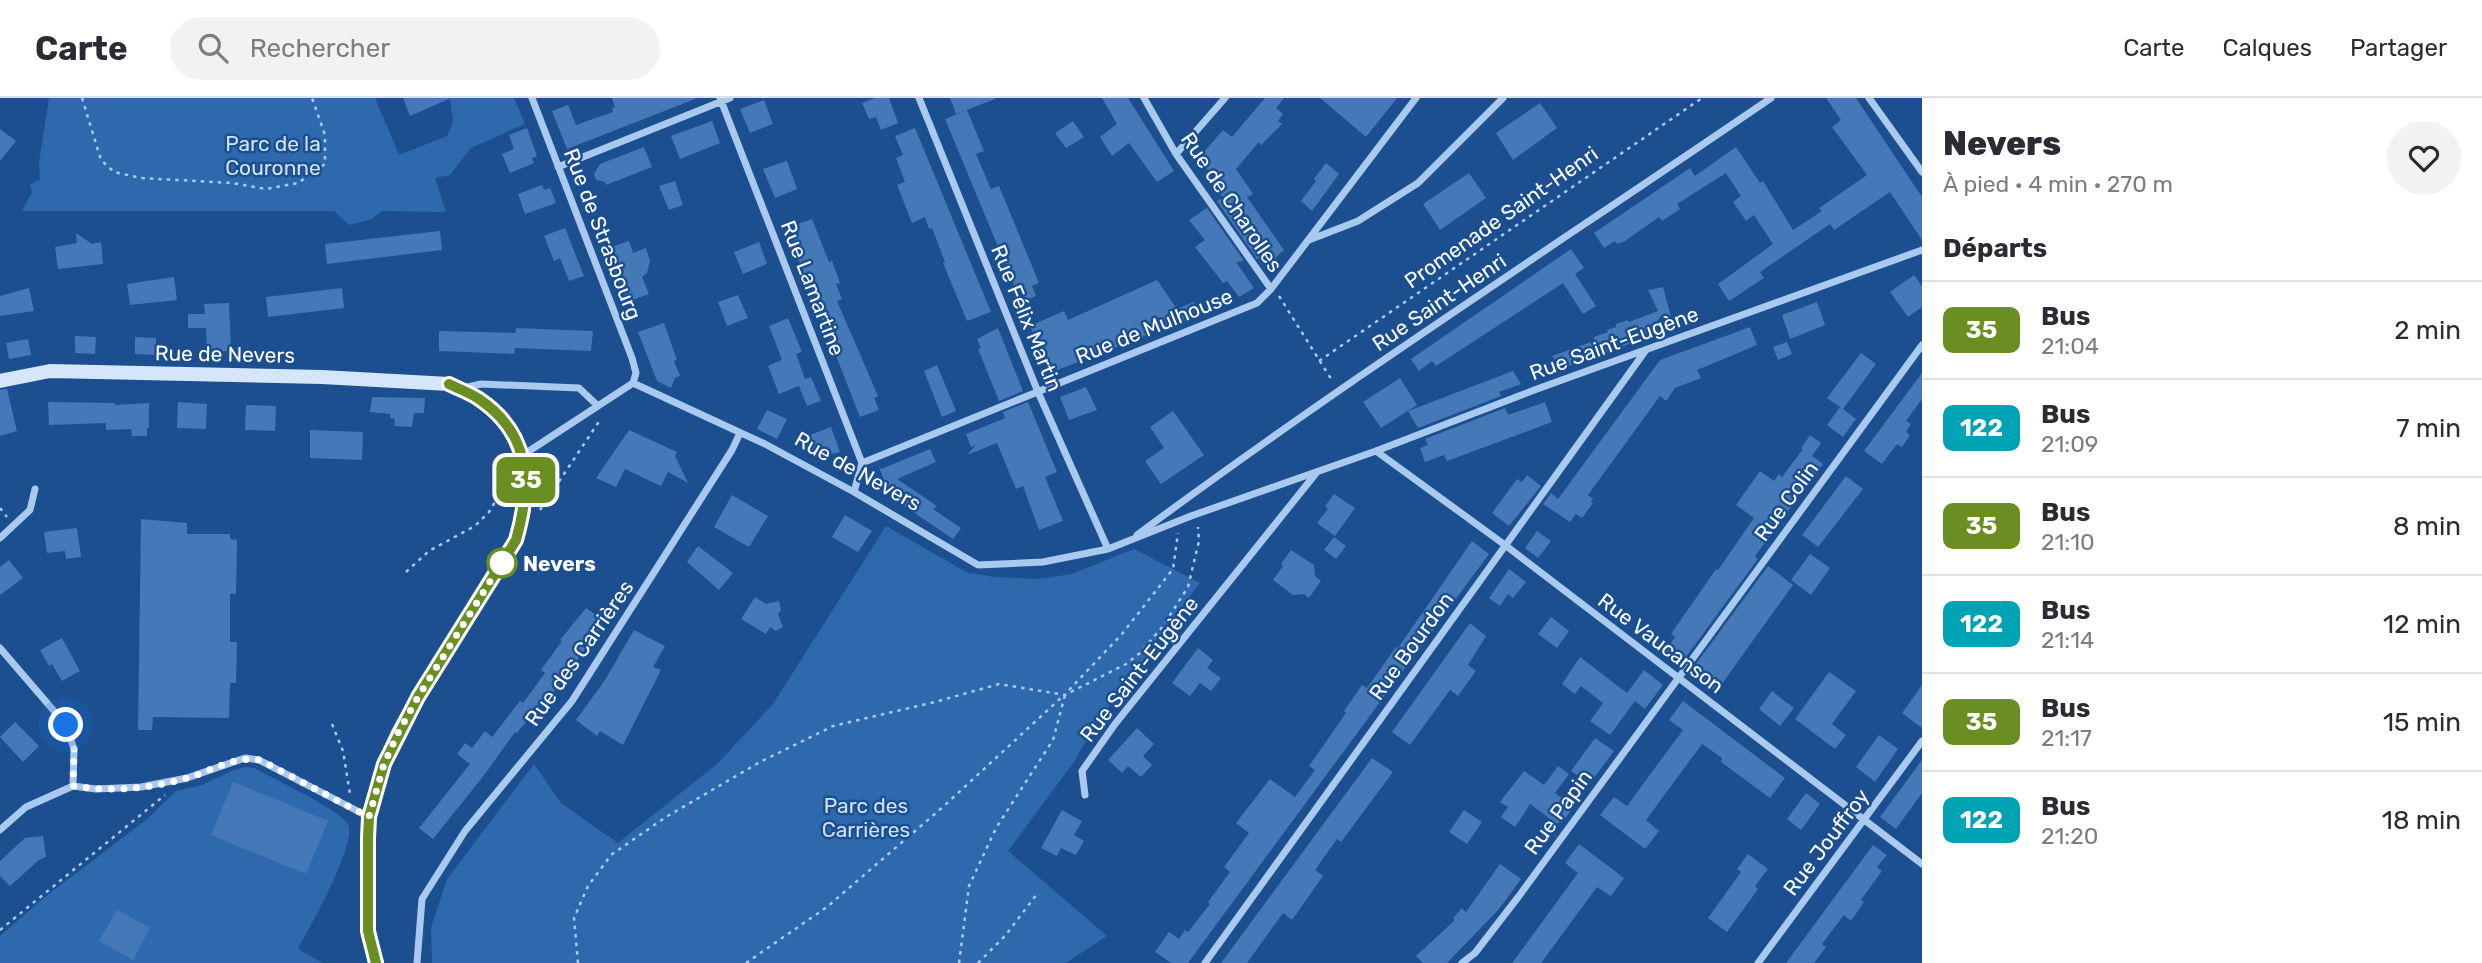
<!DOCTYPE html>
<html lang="fr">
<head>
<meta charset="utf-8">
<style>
	:root { --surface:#fff; --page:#f2f2f3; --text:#2b2b33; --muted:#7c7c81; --line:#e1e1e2 }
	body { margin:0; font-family:Rubik,sans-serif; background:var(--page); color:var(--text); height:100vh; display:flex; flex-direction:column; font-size:26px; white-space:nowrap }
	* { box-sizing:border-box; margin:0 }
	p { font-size:23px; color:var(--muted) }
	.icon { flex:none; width:38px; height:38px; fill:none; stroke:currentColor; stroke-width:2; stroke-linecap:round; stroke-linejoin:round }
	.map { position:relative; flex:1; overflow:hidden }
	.panel { display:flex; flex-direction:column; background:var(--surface); width:560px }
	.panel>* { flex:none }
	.badge { padding:0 14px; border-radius:10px; font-size:24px; line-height:46px }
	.you { position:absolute; width:35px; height:35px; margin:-18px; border:5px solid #fff; border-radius:50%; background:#1a73e8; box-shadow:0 0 0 10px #1a73e833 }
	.map>.badge { position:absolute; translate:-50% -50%; box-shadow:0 0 0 4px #fff }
	h2 { padding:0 21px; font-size:26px; line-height:63px }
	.round { display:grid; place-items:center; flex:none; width:74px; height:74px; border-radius:37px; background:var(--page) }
	.summary { display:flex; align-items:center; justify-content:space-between; height:119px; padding:0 21px }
	h1 { font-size:33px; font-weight:800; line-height:52px }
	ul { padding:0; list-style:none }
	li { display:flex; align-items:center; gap:21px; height:98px; padding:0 21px; border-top:2px solid var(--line) }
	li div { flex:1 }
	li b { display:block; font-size:26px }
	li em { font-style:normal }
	li .badge { min-width:77px; font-weight:700; text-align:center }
	header { display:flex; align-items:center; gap:42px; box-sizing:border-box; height:98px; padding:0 35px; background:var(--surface); border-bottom:2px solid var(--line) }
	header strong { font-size:33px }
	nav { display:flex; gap:38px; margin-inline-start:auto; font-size:24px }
	.search { width:490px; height:63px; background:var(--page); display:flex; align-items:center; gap:18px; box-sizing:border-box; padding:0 24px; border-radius:38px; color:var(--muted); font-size:26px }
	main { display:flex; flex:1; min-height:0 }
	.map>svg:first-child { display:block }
	.green { fill:#2e69ad }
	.building { fill:#4478b7 }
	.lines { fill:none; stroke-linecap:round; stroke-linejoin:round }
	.path { stroke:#a9c9ee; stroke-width:2.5; stroke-dasharray:3.5 5; stroke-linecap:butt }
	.street { stroke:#a9c9ee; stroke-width:7 }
	.secondary { stroke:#d6e6fa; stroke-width:14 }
	.line-casing { stroke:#fff; stroke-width:16 }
	.line { stroke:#6b8e23; stroke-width:10 }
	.walk { stroke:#fff; stroke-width:7; stroke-dasharray:0 12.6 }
	.stop-dot { fill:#fff; stroke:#6b8e23; stroke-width:3.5 }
	.labels { text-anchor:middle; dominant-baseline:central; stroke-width:5; stroke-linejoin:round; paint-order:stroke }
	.park-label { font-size:21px; fill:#cfe3fa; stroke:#1b4f8f }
	.street-label { font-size:21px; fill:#fff; stroke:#1b4f8f }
	.stop-label { font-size:21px; font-weight:bold; fill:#fff; stroke:#1b4f8f; text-anchor:start }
</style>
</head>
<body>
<header>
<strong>Carte</strong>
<div class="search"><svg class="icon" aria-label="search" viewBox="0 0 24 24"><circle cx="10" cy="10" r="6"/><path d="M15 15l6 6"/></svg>Rechercher</div>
<nav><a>Carte</a><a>Calques</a><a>Partager</a></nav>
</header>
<main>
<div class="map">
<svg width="1922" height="865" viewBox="0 0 1922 865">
	<rect width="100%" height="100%" fill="#1b4f8f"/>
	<path class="green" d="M49,0h326l24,57 48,-19 6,-15 -3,-23h64l11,26 -54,24 -21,27 -15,3 11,34 -64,-1 -10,8 -23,6 -15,-14h-312l10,-19 -2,-7 10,-6 -1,-17z
		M886,428l82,47 28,4 43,2 33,-5 62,-25 66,34 -107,145 -19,34 -66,89 99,85 -41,27h-634l-1,-35 16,-49 87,-115 27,39 57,40 99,-79 56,-60z
		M246,669l8,1c16,9 88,43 94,56 10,18 -39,105 -50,125l25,14h-323v-27l46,-40 100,-76 30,-29 26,-6 34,-16z"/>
	<path class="building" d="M403,0h48l-41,18z
		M612,0h83v1l-128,50 -15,-38 16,-6 8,20 37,-13 -1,-4 3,-1z
		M875,0h14l9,25 -17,7 -5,-13 -7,2 -7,-16z
		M950,0h45v1l-39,15z
		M1102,0h26l46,73 -17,11 -28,-39 -17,13 -12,-19 17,-13z
		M1265,0h19l-8,10 7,6 -5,7 4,3 -21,21 -2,-3 -23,27 17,25 -6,3 37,53 -11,10h-7l-2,-2 -7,1 -40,-58 6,-3 -7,-10 7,-5 -26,-23 26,-30 9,7z
		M1320,0h77l-31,39z
		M1826,0h30l66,99v43l-32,-48 -56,38 -4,-6 -70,48 4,6 -35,23 -11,-17 55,-40 -19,-29 -8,6 -13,-19 8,-6 -15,-23 -49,31 3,5 -18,12 -3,-4 -34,24 -8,3 -2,-3 -11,7 -10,-15 96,-65 5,8 41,-29 24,36 3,-2 30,49 29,-19 -3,-3 48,-33 -35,-48 9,-7z
		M764,2l9,24 -23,9 -10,-24z
		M1540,5l17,25 -44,32 -17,-27z
		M967,12l17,41 -8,3 15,35 8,-3 40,97 -7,3 4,10 -15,6 -76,-183z
		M712,23l8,22 -40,16 -9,-23z
		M1073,23l11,16 -18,11 -11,-15z
		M527,30l10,28 -5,2 2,5 -24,10 -8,-19 12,-5 -5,-14z
		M915,30l76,184 -24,9 -24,-58 2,-1 -13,-34 -3,1 -4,-12 -13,6 -15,-38 8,-3 -9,-24 7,-3 -8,-19z
		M0,31l16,12 -16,20z
		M644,49l8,20 -46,18 -1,-3 -9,-2 -2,-6 6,-10z
		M787,63l10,28 -22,9 -12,-29z
		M1326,65l13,11 -27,37 -11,-10 15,-20 -2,-2z
		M1469,75l17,25 -46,32 -17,-26z
		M675,83l8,24 -14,5 -10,-24z
		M542,87l2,5 6,-2 6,15 -31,11 -7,-20z
		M1207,110l37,53 -8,1 18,26 -15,9 -12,-16 -4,2 -28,-36 10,-7 -16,-20z
		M812,121l17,43 3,-1 8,22 -4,1 6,15 -5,2 41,95 -4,2 5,12 -19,7 -74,-189z
		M565,130l19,48 -15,5 -9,-23 -6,3 -10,-25z
		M440,133l2,19 -115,14 -2,-20z
		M76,135l16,11 9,-2 2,22 -45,5 -3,-22 22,-4z
		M629,143l4,12 13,-5 4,13 -3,12 -5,4 7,17 -22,8 -21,-53z
		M759,144l8,22 -24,10 -9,-22z
		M1571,151l13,19 -9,6 21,32 -13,8 -20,-31 -127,83 -4,-5 -13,10 -8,-12z
		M1914,177l8,11v21l-14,10 -18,-25z
		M174,179l3,23 -47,5 -3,-21z
		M1157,182l20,29 17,-7 5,13 -149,58 -20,-47 34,-15 4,9z
		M1663,189l12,45 -2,1 -12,-17 -16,22 -84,31 -9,-13 42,-15v-4l14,-5 -1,-2 9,-3v-3l12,-4 1,2 29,-11 -10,-21z
		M29,190l5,23 -34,5v-20z
		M342,190l2,20 -76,9 -2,-20z
		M738,197l10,23 -21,8 -9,-24z
		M1817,204l8,23 -35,14 -8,-24z
		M229,205l2,48 -24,1 -1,-24h-18v-14h17l-1,-10z
		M788,220l14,34 -6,2 9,25 6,-2 10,24 -14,5 -8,-20 -20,8 -11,-28 14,-6 -13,-34z
		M664,225l13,37 -3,1 6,15 -5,2 -4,10 -14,-7 -19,-49z
		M1750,229l7,18 -60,25 4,8 -26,10 -9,13 -6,-5 -72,99 5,4 -2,3 2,1 -11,15 -6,-4 -6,8 -27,-18 8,-11 7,6 102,-139z
		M516,230l77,3 -2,20 -76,-3 -1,6 -75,-3v-20l76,2z
		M998,230l25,63 -24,10 -21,-52 3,-1 -4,-9z
		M75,238l21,1 -1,17 -20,-1z
		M135,239l21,1v17l-21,-1z
		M28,241l3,16 -22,4 -3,-16z
		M1787,244l5,12 -14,6 -5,-13z
		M1861,255l15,11 -33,45 13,10 -13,18 -16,-12 13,-18 -13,-9z
		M937,267l19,46 -14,6 -18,-46z
		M1513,273l8,13 -22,8 2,4 -83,32 -10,-17z
		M1922,275v26l-16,22 5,3 -5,8 4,3 -8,12 -5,-3 -15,20 -18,-13z
		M1400,280l17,27 -36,23 -18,-26z
		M1086,289l11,23 -28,10 -9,-23z
		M7,291l10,42 -17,5v-46z
		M372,299l53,1 -1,15h-10l-2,14 -18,-1 1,-7 -5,-1v-4l-20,-2z
		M48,304l67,1v2l34,-2v25h-2v8h-15l-1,-7 -25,1v-7l-57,2z
		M178,304l29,2 -1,25 -29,-1z
		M1028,304l29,70 -12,5 18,44 -24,9 -16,-44 -7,3 -19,-46 -30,12 9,-10 -5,2 -5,-13 39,-16 -2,-6z
		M1545,304l7,20 -105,39 -3,-6 -19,7 -5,-14 8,-3 -3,-6 80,-31 3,7z
		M246,307l30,1 -1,25 -30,-1z
		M767,312l20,9 -10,20 -20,-10z
		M1173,313l31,44 -43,29 -16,-23 19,-13 -14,-21z
		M831,329l9,25 -22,6 -9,-4 -7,-16z
		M310,332l53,2 -1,28 -52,-2z
		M629,332l48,22 -2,4 13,27 -20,-11 -7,14 -36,-17 -9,18 -20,-9z
		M1810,337l11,8 -9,13 -11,-8z
		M930,351l6,13 -39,17 40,27 -4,3 28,19 -8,11 -62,-42 -12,-30 2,2z
		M1803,351l20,15 -68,92 3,3 -78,106 -16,-12 11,-16 -4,-3 45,-65 2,1 36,-52 -18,-13 24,-34 14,10 5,-7 3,3z
		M1527,377l14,11 -32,40 -17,-13 25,-34 5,3z
		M1846,378l17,13 -45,58 -16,-12z
		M1334,396l21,14 -20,28 -18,-13 11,-14 -3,-3z
		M732,397l36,21 -19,31 -35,-20z
		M845,417l27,16 -14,21 -26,-15z
		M141,421l46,4v11h43v5l7,1 -1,54h-6v48h7l-1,41h-6l-1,35 -76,-1 -1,13h-14z
		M77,430l4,29 -15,2 -1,-8 -18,2 -3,-21z
		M1537,433l14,10 -13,17 -13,-10z
		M1334,439l12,9 -10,13 -12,-9z
		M1472,443l17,13 -301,409h-17l-16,-11 14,-20 10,7 6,-9 3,2 22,-28 -2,-2 22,-30 -6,-5 25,-34 -13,-10 34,-44 25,18 20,-27 -6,-4 37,-53 -2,-2 18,-26 5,3 29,-41 2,1z
		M698,448l35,27 -14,17 -32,-28z
		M1291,452l23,15 1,11 6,5 -12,17 -5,-4 -11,1 -20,-15 10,-14 -2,-2z
		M1810,456l20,14 -19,27 -20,-15z
		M9,462l14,18 -23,17v-28z
		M1768,468l25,19 -77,107 -26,-20z
		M1509,471l17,13 -13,16 -5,-4 -8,12 -11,-8z
		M755,499l11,7 13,-3 2,9 -3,4 5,13 -7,4 -6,-4 -4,7 -25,-15z
		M586,510l16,11 -6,9 3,2 -54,74 -3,-2 -25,31 -2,-1 -30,42 -52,65 -14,-11 51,-64 -13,-10 8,-11 7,5 13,-17 7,6 28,-36 3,2 22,-30 -4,-3 21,-29 -2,-1z
		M1551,519l18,14 -12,17 -19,-14z
		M1470,525l16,13 -18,29 8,6 -18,25 -8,-6 -40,55 -18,-13z
		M634,532l31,16 -12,21 8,3 -38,75 -23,-14 -3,5 -21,-16 29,-40z
		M62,540l18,33 -18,10 -10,-17 -3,2 -9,-16z
		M1198,550l15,12 -6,8 14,10 -10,13 -11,-8 -10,13 -18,-13z
		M1580,559l47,36 17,-23 19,15 -18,24 -10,-8 -25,34 -20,-14 13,-18 -22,-17 -6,8 -13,-10z
		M1829,574l27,19 -24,33 14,11 -11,14 -40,-30z
		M1922,587v43l-20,-15z
		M1772,593l22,17 -14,18 -21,-17z
		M1683,603l102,77 -15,20 -49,-36 1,-4 -20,-14 -56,76 13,11 -14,18 -45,-34 14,-18 13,9 19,-26 37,-50 -14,-10z
		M15,624l24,24 -16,16 -23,-25z
		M1137,630l17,16 -11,12 9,9 -11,12 -13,-11 -6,7 -14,-13z
		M1879,637l19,14 -23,33 -19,-15z
		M1595,640l19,13 -20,27 -7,-5 -5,6 -11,-8z
		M1372,660l21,14 -52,70 -4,-3 -22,31 8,6 -31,44 -9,-7 -36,50h-26z
		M1922,662v33l-26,36 -16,-12z
		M1558,668l11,8 -14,19 19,13 -12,17 -2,-2 -3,3 -27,-20 -15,23 -14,-10 7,-10 -8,-5 24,-31 20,14z
		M233,684l95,39 -22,53 -95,-39z
		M1806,695l14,11 -19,26 -14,-11z
		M1062,712l20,11 -8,14 10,6 -8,14 -15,-7 -4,8 -16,-8z
		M1464,712l18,12 -15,22 -18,-12z
		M43,738l3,21 -7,3 -29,26 -10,-10v-15l25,-23z
		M1579,746l45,34 -13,18 -14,-9 -56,76h-29l66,-90 -13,-10z
		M1873,747l14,10 -10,12 5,4 -21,29 3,2 -13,19 -7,-6 -22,29 4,3 -12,16h-28z
		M1748,756l20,15 -13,17 3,3 -31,43 -19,-14 33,-46 -4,-3z
		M1500,766l21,15 -22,30 -52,54h-24l-7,-7 39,-36 -2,-2 9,-10 4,4z
		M117,812l33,18 -17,32 -34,-19z"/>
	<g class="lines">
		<path class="path" d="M82,0l19,62 13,12 27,6 91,5 34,6 32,-6 27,-19v-29l-13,-37
			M1279,198l54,86
			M1319,263l383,-263
			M0,410l7,9
			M540,412l60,-90
			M406,474l23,-21 46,-25 14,-14 20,-34
			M1069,592l53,-56 51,-65 5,-36
			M332,626l11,27 7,43
			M0,832l165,-135
			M578,865l-4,-45 14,-32 23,-31 55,-38 94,-55 73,-36 102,-24 64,-18 66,11 61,-31 14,-11 23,-27 25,-39 11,-46 -1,-14
			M746,865l81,-56 117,-101 120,-111
			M959,865l10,-77 27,-58 57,-88 12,-45
			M978,865l27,-27 32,-42"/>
		<path class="street" d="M532,0l100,260 4,15 -3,10
			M720,0l142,365 -8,29
			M919,0l119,294 70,157
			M1144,0l32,56 95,135
			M1869,0l53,74
			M1176,56l49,-56
			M558,69l172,-69
			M1309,142l49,-19 60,-38 85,-85
			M633,285l132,61 89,48 124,73 65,-3 65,-13 83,-33 185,-65 161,-62 385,-139
			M463,290l18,-4 98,4 19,18
			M1376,353l129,94 417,319
			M523,357l110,-72
			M862,365l395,-160 14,-14 145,-191
			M1137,437c206,-153 422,-292 634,-437
			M0,440l30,-28 5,-21
			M0,550l66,77 8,24 -1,37
			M1085,697l-3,-24 33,-47 202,-252
			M0,732l26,-23 47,-21 23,3 45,-2 46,-9 58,-20 14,2 110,57
			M417,865l5,-64 43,-68 107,-130 160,-251 8,-17
			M1205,865l441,-613
			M1462,865l13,-10 44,-57 403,-551
			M1758,865l164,-222"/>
		<path class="secondary" d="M0,283l50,-10 272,6 127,7 29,14 26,22 19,35 3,37 -3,23 -7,25 -98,157 -20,36 -14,31 -15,53 -1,21v93l9,32"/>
	</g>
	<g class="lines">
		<g class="line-casing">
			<path id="line" d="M376,865l-8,-32v-93l1,-21 15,-53 34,-67 98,-157c16,-56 15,-106 -37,-141 -9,-6 -20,-10 -30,-15"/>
		</g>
		<use href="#line" class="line"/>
		<path class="walk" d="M66,627l8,24 -1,37c38,6 77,3 114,-8 25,-7 46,-22 73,-18l109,57 15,-53 14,-31 20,-36 88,-141 -4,7"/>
	</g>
	<circle class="stop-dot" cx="502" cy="465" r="14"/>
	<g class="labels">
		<g class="park-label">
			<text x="273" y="45">Parc de la<tspan x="273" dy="24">Couronne</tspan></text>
			<text x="866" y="707">Parc des<tspan x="866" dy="24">Carrières</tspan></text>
		</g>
		<g class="street-label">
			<text transform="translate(1232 104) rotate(56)">Rue de Charolles</text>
			<text transform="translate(1501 119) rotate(-35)">Promenade Saint-Henri</text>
			<text transform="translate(603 136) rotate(69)">Rue de Strasbourg</text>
			<text transform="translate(813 190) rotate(69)">Rue Lamartine</text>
			<text transform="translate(1439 204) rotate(-34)">Rue Saint-Henri</text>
			<text transform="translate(1027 220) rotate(68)">Rue Félix Martin</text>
			<text transform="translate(1154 228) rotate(-22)">Rue de Mulhouse</text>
			<text transform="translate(1614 245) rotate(-20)">Rue Saint-Eugène</text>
			<text transform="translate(225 256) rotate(1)">Rue de Nevers</text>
			<text transform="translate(858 373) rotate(29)">Rue de Nevers</text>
			<text transform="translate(1786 403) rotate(-54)">Rue Colin</text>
			<text transform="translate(1661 545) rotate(37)">Rue Vaucanson</text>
			<text transform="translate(1411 548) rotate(-54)">Rue Bourdon</text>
			<text transform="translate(579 555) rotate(-55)">Rue des Carrières</text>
			<text transform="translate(1139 571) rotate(-52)">Rue Saint-Eugène</text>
			<text transform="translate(1558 714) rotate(-54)">Rue Papin</text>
			<text transform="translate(1826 744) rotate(-53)">Rue Jouffroy</text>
		</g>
		<g class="stop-label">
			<text x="523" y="465">Nevers</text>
		</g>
	</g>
</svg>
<div class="you" style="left:66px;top:627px"></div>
<b class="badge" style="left:526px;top:382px;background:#6b8e23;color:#fff">35</b>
</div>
<section class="panel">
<div class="summary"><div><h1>Nevers</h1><p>À pied · 4 min · 270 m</p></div><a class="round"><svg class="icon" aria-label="heart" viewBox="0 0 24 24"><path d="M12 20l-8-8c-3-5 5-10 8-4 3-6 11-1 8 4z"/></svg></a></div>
<h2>Départs</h2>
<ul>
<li><span class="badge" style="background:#6b8e23;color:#fff">35</span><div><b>Bus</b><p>21:04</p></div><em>2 min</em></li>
<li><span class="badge" style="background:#00a3b4;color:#fff">122</span><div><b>Bus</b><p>21:09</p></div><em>7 min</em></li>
<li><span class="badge" style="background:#6b8e23;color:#fff">35</span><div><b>Bus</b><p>21:10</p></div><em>8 min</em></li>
<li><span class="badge" style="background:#00a3b4;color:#fff">122</span><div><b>Bus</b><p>21:14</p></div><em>12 min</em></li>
<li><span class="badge" style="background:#6b8e23;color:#fff">35</span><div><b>Bus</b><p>21:17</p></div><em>15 min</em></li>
<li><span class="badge" style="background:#00a3b4;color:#fff">122</span><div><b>Bus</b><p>21:20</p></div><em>18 min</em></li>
</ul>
</section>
</main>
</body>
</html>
